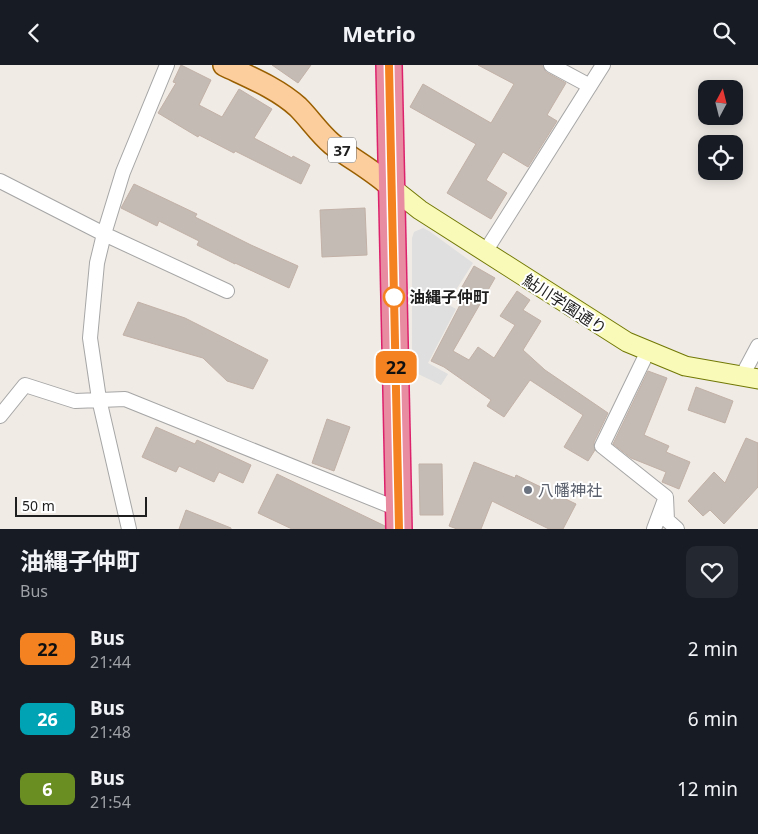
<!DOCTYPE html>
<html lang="en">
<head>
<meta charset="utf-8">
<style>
	:root { --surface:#171b24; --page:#242831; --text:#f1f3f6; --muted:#9ea1a6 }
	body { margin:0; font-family:"Noto Sans","Noto Sans JP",sans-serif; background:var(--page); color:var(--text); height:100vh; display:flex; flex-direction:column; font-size:19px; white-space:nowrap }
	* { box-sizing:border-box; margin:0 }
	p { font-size:16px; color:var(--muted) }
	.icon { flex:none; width:28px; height:28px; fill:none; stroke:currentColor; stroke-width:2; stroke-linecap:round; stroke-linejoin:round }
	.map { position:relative; height:464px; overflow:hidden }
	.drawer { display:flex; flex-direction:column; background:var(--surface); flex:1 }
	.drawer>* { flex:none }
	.badge { padding:0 10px; border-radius:8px; font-size:18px; line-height:32px }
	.needle { width:32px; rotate:7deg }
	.fabs { position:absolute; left:698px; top:15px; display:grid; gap:10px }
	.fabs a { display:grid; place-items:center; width:45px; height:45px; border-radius:10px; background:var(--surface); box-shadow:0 2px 12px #0003; font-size:25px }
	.scale { position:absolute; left:15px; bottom:12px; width:132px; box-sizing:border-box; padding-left:5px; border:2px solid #1f1f1f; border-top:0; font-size:14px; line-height:18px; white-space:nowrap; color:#1f1f1f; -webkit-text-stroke:4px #fff; paint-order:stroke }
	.map>.badge { position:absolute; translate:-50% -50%; box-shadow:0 0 0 2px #fff }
	.round { display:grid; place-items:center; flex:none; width:52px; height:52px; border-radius:10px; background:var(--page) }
	.head { display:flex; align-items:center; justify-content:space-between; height:85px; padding:0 20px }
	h1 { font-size:24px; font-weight:700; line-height:38px }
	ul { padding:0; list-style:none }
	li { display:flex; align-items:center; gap:15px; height:70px; padding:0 20px }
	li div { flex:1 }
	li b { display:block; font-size:19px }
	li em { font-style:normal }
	li .badge { min-width:55px; font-weight:700; text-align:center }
	header { display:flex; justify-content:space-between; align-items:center; height:65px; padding:0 20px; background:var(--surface); font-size:22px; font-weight:700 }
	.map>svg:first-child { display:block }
	.parking { fill:#dfdfdf }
	.building { fill:#c4bbb4; stroke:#c2b1a7 }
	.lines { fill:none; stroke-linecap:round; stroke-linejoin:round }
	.street-casing { stroke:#a6a6a6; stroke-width:16 }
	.secondary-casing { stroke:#717804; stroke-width:21 }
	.primary-casing { stroke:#995f00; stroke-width:24 }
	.highway-casing { stroke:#dd226c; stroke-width:28 }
	.street { stroke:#fff; stroke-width:14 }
	.secondary { stroke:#fafab8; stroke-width:19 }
	.primary { stroke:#fdce9d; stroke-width:21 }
	.highway { stroke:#e88ca1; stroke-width:25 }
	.line-casing { stroke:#fff; stroke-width:11 }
	.line { stroke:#f58220; stroke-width:8 }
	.stop-dot { fill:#fff; stroke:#f58220; stroke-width:2.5 }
	.worship-dot { fill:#6b7280; stroke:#fff; stroke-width:2 }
	.labels { text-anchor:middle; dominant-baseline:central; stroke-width:4; stroke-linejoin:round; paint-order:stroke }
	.shield { fill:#fff; stroke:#626262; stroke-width:1 }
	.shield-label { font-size:15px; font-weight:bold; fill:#1f1f1f }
	.stop-label { font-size:16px; font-weight:bold; fill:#1f1f1f; stroke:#fff; text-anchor:start }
	.street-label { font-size:16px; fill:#1f1f1f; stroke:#fff }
	.worship-label { font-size:16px; fill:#5b616d; stroke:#fff; text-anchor:start }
</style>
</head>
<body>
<header><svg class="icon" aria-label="back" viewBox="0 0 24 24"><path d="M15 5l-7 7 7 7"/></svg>Metrio<svg class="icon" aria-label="search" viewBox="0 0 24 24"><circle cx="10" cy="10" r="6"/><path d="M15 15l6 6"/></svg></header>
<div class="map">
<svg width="758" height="464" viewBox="0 0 758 464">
	<rect width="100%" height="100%" fill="#f0ebe5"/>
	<path class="parking" d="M423,163l6,3 44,32 -26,41 9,5 -28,54 20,11 -7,11 -29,-14v-133l2,-6z"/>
	<path class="building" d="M181,0l30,15 -12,25 23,12 17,-28 33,20 -18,29 38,20 1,-2 17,9 -9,19 -66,-33 -1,2 -35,-18 -1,2 -40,-24 18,-30 -3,-1z
		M272,0h39l-13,18z
		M478,0h64l4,7 20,11 -19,32 10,6 -29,46 -25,-15 -17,28 21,13 -16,26 -44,-26 29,-49 -66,-37 13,-23 68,39 23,-39z
		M134,119l63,30 -2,3 56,28 47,21 -9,22 -54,-25v1l-38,-19 2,-4 -40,-20 -2,5 -36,-18z
		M365,143l2,47 -45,2 -2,-47z
		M474,201l21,12 -42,73 16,9 9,-13 16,11 21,-33 -15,-9 17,-25 13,9 -7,10 18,11 -18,29 22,20 63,43 -14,29 1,8 -7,11 -24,-14 19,-32 -53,-35 -26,37 -17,-11 4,-6 -47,-33 -13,-6 30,-58 -6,-4z
		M138,237l47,16 83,42 -15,29 -26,-8 -24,-23 -80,-23z
		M648,306l19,7 -23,57 25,11 -3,6 24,10 -11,27 -17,-7 4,-10 -35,-14 -18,-14z
		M696,322l37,14 -8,22 -37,-13z
		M327,354l23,8 -16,44 -22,-8z
		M156,362l39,17 2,-4 54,25 -8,18 -24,-11 -5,10 -35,-16 -3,6 -34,-15z
		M746,373l12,5v44l-34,37 -14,-14 -7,6 -15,-15 26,-29 11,11z
		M474,397l41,16 1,-3 60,29 -13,25h-14l-57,-28 -11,28h-24l-8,-3z
		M419,399h23l1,51h-23z
		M277,409l108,52v3h-93l-34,-16z
		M186,445l45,18v1h-52z"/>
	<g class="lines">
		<g class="street-casing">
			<path id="street" d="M551,0l39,21
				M0,116l104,53 123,57
				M485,187l118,-187
				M648,286l-46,95 64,51 1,23 10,9
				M742,311l16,-30
				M0,351l25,-31 50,16 50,-2 273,110
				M129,464l-30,-130 -9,-61 7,-75 7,-29 19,-62 44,-107
				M654,464l10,-27"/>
		</g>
		<g class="secondary-casing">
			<path id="secondary" d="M391,122l29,23 207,132 58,24 73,13"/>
		</g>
		<g class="primary-casing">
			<path id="primary" d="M224,0c25,12 53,23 74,42 12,12 21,26 34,37 19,15 41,26 59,43"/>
		</g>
		<g class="highway-casing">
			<path id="highway" d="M389,0l10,464"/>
		</g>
		<use href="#street" class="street"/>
		<use href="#secondary" class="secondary"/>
		<use href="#primary" class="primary"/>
		<use href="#highway" class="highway"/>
	</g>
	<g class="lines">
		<g class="line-casing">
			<path id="line" d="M389,0l10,464"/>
		</g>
		<use href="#line" class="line"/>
	</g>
	<circle class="stop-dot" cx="394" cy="232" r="10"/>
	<circle class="worship-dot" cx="528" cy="425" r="5"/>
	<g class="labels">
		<rect class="shield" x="328" y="72.5" width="28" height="25" rx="4"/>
		<g class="shield-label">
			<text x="342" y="85">37</text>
		</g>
		<g class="stop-label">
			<text x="409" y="232">油縄子仲町</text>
		</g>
		<g class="street-label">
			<text transform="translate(565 239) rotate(33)">鮎川学園通り</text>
		</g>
		<g class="worship-label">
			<text x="538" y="425">八幡神社</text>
		</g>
	</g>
</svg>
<div class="fabs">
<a><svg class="needle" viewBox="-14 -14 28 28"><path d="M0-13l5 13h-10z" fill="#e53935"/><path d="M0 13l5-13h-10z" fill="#9ea1a6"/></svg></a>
<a><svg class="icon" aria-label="locate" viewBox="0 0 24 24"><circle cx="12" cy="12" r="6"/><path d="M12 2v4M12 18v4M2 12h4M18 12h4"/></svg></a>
</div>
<div class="scale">50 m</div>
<b class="badge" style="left:396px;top:302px;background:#f58220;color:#111">22</b>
</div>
<section class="drawer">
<div class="head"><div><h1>油縄子仲町</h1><p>Bus</p></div><a class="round"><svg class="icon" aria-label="heart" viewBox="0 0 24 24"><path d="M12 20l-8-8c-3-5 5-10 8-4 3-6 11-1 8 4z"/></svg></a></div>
<ul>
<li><span class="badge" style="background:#f58220;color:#111">22</span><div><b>Bus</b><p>21:44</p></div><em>2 min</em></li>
<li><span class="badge" style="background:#00a3b4;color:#fff">26</span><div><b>Bus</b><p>21:48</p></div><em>6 min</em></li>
<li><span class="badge" style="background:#6b8e23;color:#fff">6</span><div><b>Bus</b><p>21:54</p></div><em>12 min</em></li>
</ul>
</section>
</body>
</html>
